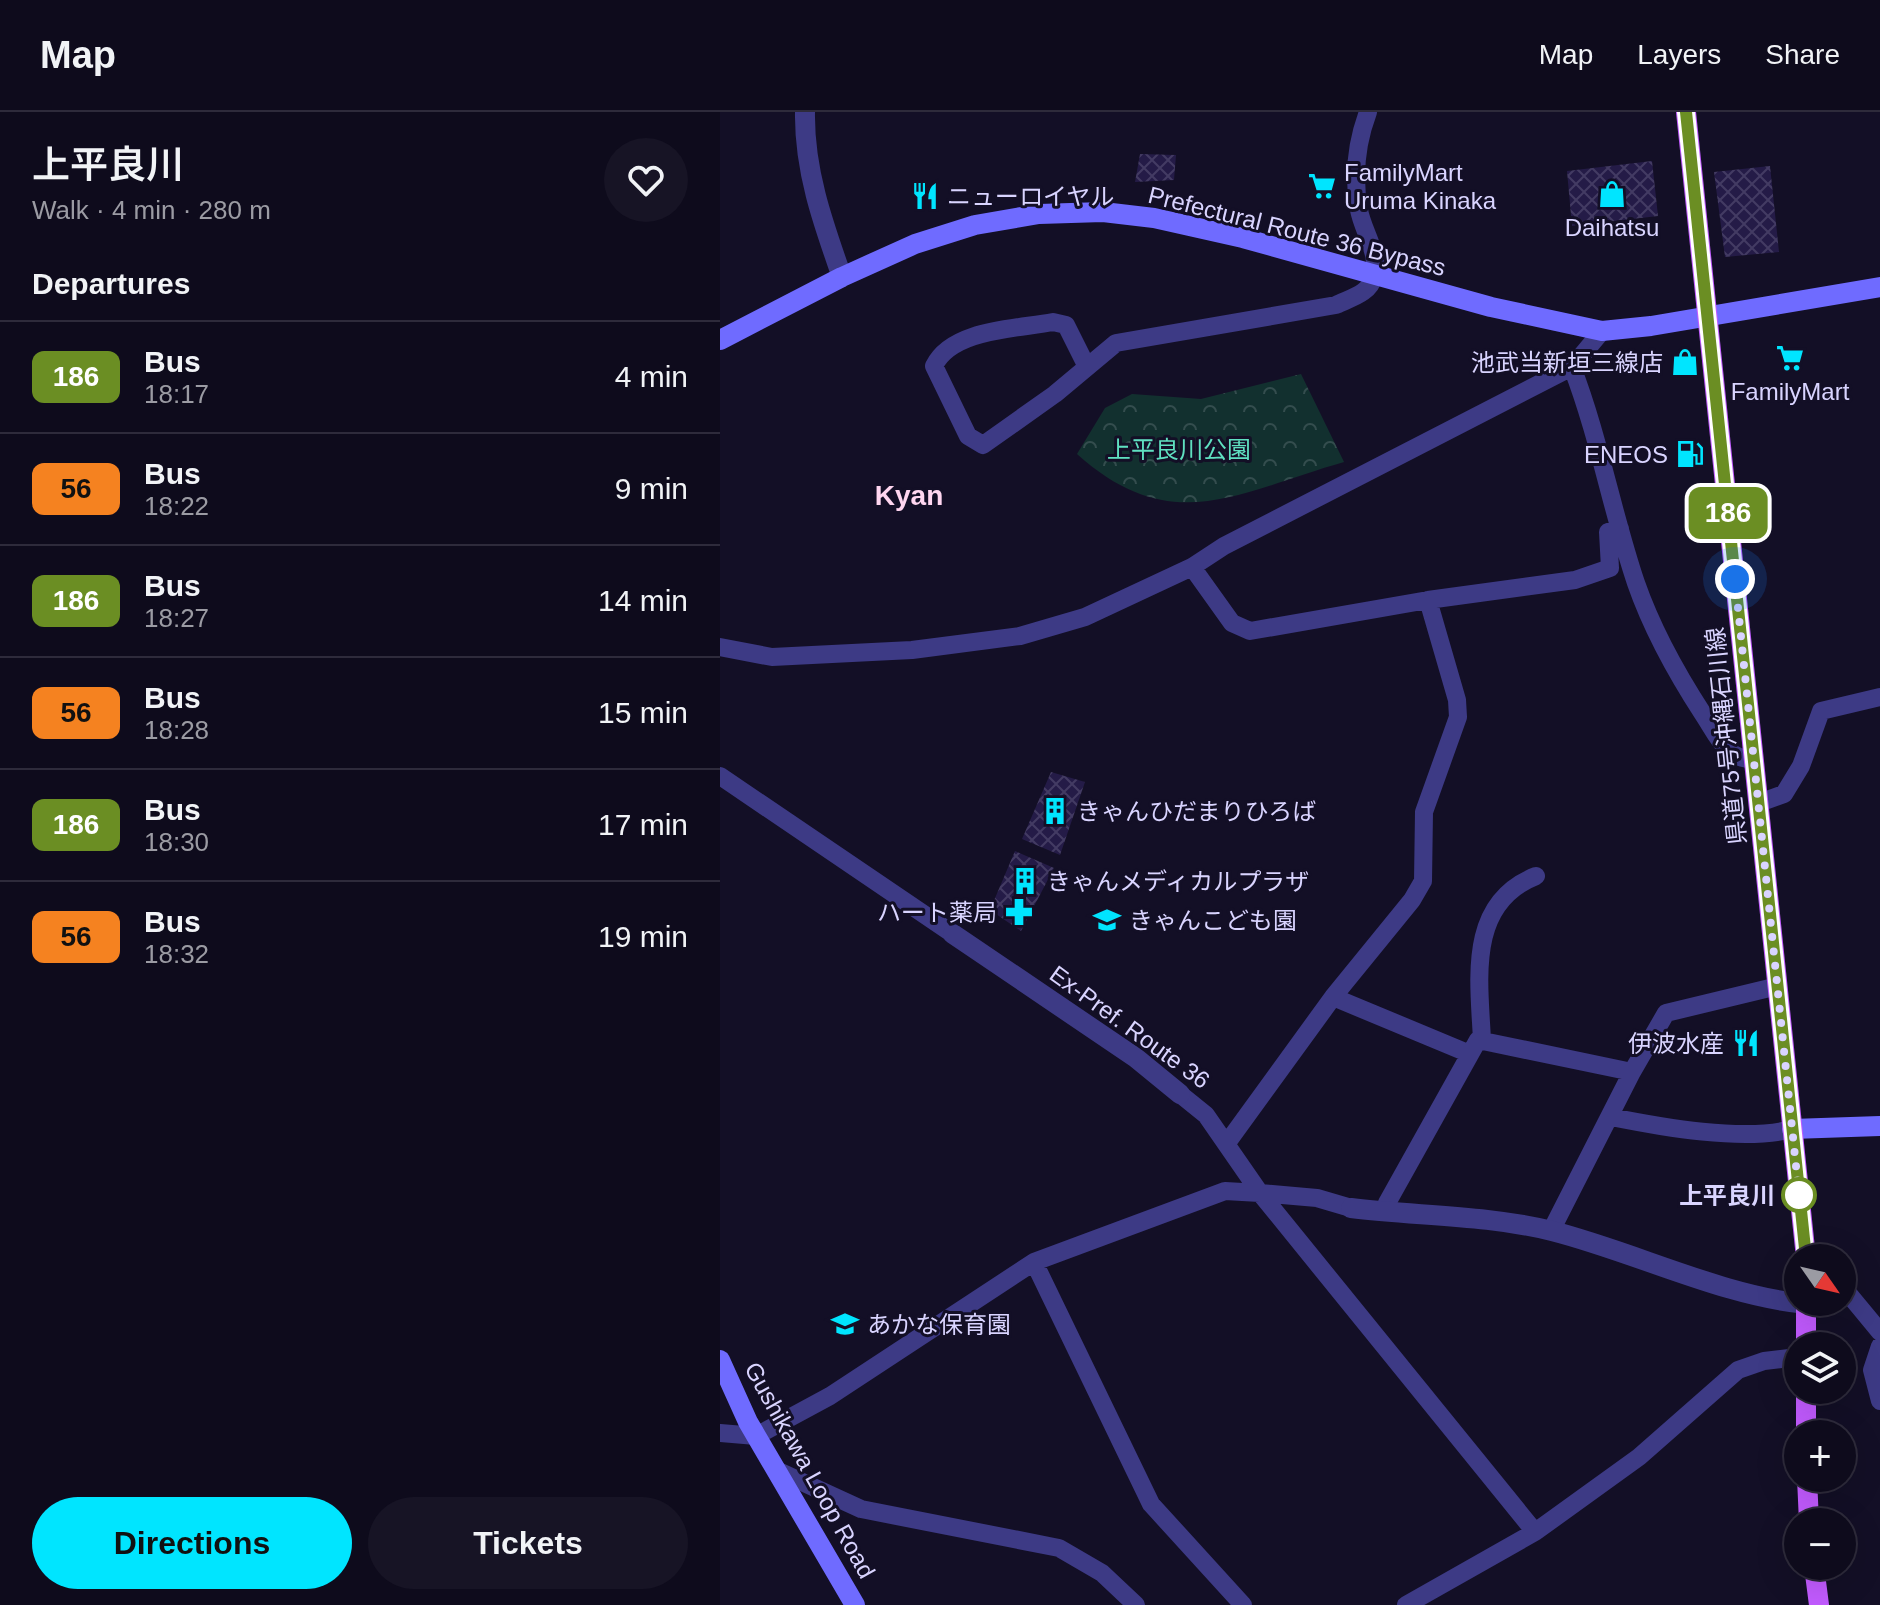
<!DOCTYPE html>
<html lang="en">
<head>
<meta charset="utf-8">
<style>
	:root { --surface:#0e0b1c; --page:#171425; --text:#f1f3f6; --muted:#9b9ba3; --line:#2e2b3b; --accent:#00e5ff }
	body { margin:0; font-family:Arial,"Noto Sans JP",sans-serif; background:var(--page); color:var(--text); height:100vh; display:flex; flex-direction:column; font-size:30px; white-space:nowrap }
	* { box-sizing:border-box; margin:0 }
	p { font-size:26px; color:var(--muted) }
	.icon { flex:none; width:44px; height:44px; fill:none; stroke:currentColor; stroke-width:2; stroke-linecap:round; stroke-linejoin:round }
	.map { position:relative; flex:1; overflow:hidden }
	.side { display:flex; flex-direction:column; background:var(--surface); width:720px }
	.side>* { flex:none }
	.badge { padding:0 16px; border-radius:12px; font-size:28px; line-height:52px }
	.needle { width:52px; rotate:124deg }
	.controls { position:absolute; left:1064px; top:1132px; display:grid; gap:16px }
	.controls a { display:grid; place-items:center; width:72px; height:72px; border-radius:50%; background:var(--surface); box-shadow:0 8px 32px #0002,0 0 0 2px var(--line); font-size:40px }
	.you { position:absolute; width:40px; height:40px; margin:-20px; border:6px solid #fff; border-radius:50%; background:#1a73e8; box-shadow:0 0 0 12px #1a73e833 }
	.map>.badge { position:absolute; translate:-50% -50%; box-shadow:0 0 0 4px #fff }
	h2 { padding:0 32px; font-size:30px; line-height:72px }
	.round { display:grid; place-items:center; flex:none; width:84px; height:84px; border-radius:42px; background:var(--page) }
	.head { display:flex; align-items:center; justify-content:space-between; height:136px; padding:0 32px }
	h1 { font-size:38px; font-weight:600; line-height:60px }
	.action { display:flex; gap:16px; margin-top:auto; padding:16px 32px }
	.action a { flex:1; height:92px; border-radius:48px; background:var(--accent); color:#111; font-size:32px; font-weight:600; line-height:92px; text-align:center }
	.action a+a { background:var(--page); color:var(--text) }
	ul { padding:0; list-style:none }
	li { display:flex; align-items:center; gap:24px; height:112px; padding:0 32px; border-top:2px solid var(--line) }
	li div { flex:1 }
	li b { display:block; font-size:30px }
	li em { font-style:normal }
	li .badge { min-width:88px; font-weight:700; text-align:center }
	header { display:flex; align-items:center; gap:48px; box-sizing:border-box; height:112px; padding:0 40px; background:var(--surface); border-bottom:2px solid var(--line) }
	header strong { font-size:38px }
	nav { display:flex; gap:44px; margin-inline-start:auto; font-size:28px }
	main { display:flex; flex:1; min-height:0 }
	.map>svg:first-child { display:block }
	.park { fill:url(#park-crowns) }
	.building { fill:url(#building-cross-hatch) }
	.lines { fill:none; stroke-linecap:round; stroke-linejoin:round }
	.minor { stroke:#3d3a85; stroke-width:18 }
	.tertiary { stroke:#3d3a85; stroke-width:20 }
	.secondary { stroke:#6f6bff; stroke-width:20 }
	.primary { stroke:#c25bff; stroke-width:20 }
	.line-casing { stroke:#fff; stroke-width:18 }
	.line { stroke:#6b8e23; stroke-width:12 }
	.walk { stroke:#d9d4ff; stroke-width:8; stroke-dasharray:0 14.4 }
	.stop-dot { fill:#fff; stroke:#6b8e23; stroke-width:4 }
	.labels { text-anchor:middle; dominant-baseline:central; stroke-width:6; stroke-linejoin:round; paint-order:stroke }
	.poi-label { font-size:24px; fill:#d9d4ff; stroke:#130f26; text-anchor:start }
	.street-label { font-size:24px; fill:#d9d4ff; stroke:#130f26 }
	.park-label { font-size:24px; fill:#5fe0c0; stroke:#130f26 }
	.stop-label { font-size:24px; font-weight:bold; fill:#d9d4ff; stroke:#130f26; text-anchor:end }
	.quarter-label { font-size:28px; font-weight:bold; fill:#ffd6f0; stroke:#130f26 }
</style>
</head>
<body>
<header>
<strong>Map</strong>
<nav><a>Map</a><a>Layers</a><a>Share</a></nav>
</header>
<main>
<section class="side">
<div class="head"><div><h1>上平良川</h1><p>Walk · 4 min · 280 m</p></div><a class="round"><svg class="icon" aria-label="heart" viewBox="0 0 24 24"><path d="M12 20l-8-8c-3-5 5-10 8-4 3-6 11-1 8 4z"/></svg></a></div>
<h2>Departures</h2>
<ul>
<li><span class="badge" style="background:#6b8e23;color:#fff">186</span><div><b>Bus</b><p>18:17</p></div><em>4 min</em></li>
<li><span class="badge" style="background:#f58220;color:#111">56</span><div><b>Bus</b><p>18:22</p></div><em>9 min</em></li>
<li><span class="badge" style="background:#6b8e23;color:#fff">186</span><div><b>Bus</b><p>18:27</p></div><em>14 min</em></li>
<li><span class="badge" style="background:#f58220;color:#111">56</span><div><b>Bus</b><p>18:28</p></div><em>15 min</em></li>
<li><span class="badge" style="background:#6b8e23;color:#fff">186</span><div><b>Bus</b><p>18:30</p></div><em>17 min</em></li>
<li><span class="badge" style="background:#f58220;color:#111">56</span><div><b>Bus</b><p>18:32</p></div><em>19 min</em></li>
</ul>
<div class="action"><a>Directions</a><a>Tickets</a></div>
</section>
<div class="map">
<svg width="1160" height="1493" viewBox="0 0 1160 1493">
	<defs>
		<pattern id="park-crowns" width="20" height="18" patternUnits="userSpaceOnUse" patternTransform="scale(2)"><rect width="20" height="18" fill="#12302f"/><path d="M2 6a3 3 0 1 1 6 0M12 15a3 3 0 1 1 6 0" fill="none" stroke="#344d4e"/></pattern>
		<pattern id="building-cross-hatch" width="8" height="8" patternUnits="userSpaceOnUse" patternTransform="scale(2)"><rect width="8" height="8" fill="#241b47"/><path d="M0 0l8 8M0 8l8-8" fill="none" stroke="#433b63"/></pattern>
	</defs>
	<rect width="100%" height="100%" fill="#130f26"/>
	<path class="park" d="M581,262l43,88c-106,30 -172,77 -267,-8l28,-46 27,-14 69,5z"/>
	<path class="building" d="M420,42l36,1 -2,25 -39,2z
		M932,49l6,55 -86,10 -5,-55z
		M1050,54l9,86 -54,5 -11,-85z
		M331,660l34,10 -25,73 -38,-16z
		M295,739l39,17 -33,63 -31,-21z"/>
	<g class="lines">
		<path class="minor" d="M367,255l-21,-42 -13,-3c-36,7 -101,7 -119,44l34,70 15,9 72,-51 61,-51 220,-38c14,-7 34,-11 38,-29 6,-23 -11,-44 -15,-66 -6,-33 -3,-66 9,-98
			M852,255c27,70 40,145 64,216 16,46 41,91 67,131 14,21 23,46 50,45
			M472,455l40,56 18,8 178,-31 147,-20 35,-12 -2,-36 12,-3
			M0,535l52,10 140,-7 108,-14 65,-19 107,-50 32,-21 348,-179 30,-36
			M0,664l233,158
			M1039,691l25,-9 17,-28 20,-55 59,-14
			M613,885l137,57
			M762,928c-3,-61 -15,-137 54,-164
			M460,982l26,21 54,78 57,5 34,10
			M891,1005c50,10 133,25 181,12
			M507,1031l106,-146 79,-97 11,-19 1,-69 34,-95 -1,-17 -29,-100
			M667,1100v-9l91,-163 154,32
			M831,1119l81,-159 34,-59 112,-27
			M1086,1143l16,3
			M314,1150l117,242 92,101
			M1122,1174l38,46
			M1160,1234l-8,24 8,31
			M0,1321l36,3 74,-40 204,-134 191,-71 35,2 275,339
			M56,1358l85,39 198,39 43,25 34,32
			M686,1493l129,-73 104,-75 99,-87 26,-9 34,-4"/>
		<path class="tertiary" d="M85,0c-1,58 18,111 37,165
			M233,822l183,124 44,36
			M631,1096c66,8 136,7 201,23 83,21 170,65 254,73"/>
		<path class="secondary" d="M0,228l122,-63 73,-33 60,-19 64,-11 64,-2 51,6 89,20 248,69 111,24 49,-5 229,-39
			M1072,1017l88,-3
			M0,1248l28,62 107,183"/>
		<path class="primary" d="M966,0l120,1146
			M1086,1190v44
			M1086,1322v-44
			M1087,1366l2,44
			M1094,1454l5,39"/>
	</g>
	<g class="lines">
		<g class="line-casing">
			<path id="line" d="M966,0l120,1146"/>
		</g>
		<use href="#line" class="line"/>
		<path class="walk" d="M1015,467l64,616"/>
	</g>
	<defs>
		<g id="supermarket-bare" transform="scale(2.16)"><path d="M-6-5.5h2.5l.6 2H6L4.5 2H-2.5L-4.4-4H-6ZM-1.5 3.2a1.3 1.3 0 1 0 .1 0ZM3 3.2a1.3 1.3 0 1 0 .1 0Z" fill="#00e5ff" stroke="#130f26" stroke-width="2.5" paint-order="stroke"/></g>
		<g id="shop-bare" transform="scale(2.16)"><path d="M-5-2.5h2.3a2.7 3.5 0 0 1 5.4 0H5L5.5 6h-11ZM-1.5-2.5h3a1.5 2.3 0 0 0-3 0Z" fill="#00e5ff" stroke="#130f26" stroke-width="2.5" paint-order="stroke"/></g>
		<g id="restaurant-bare" transform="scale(2.16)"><path d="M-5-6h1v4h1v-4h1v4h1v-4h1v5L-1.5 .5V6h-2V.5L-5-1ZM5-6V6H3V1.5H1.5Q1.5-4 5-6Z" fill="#00e5ff" stroke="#130f26" stroke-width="2.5" paint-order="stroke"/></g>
		<g id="fuel-bare" transform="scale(2.16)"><path d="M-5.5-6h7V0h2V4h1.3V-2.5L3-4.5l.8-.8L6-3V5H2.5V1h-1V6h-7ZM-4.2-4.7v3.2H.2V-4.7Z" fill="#00e5ff" stroke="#130f26" stroke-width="2.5" paint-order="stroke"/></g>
		<g id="building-bare" transform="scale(2.16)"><path d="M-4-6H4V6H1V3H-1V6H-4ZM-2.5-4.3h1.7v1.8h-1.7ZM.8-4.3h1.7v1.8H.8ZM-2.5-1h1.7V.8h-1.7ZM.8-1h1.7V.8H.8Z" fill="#00e5ff" stroke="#130f26" stroke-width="2.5" paint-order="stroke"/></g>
		<g id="pharmacy-bare" transform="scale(2.16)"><path d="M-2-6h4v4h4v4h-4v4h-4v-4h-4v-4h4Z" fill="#00e5ff" stroke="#130f26" stroke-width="2.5" paint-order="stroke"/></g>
		<g id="school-bare" transform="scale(2.16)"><path d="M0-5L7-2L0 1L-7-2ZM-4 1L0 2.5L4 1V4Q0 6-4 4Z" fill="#00e5ff" stroke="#130f26" stroke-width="2.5" paint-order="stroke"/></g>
	</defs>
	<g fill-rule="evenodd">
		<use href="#supermarket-bare" x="602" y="74"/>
		<use href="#shop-bare" x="892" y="82"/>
		<use href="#restaurant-bare" x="205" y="84"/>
		<use href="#supermarket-bare" x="1070" y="246"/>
		<use href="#shop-bare" x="965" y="250"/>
		<use href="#fuel-bare" x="970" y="342"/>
		<use href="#building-bare" x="335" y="699"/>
		<use href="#building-bare" x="305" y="769"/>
		<use href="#pharmacy-bare" x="299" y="800"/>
		<use href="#school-bare" x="387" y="808"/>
		<use href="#restaurant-bare" x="1026" y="931"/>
		<use href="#school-bare" x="125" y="1212"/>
	</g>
	<circle class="stop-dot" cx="1079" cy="1083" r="16"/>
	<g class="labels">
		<g class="poi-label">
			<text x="624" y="60">FamilyMart<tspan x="624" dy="28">Uruma Kinaka</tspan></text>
			<text x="227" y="84">ニューロイヤル</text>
			<text x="892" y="115" text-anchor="middle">Daihatsu</text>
			<text x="943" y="250" text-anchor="end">池武当新垣三線店</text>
			<text x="1070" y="279" text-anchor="middle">FamilyMart</text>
			<text x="948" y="342" text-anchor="end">ENEOS</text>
			<text x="357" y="699">きゃんひだまりひろば</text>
			<text x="327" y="769">きゃんメディカルプラザ</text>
			<text x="277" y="800" text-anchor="end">ハート薬局</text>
			<text x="409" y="808">きゃんこども園</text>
			<text x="1004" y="931" text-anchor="end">伊波水産</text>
			<text x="147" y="1212">あかな保育園</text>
		</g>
		<g class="street-label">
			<text transform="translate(577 119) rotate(14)">Prefectural Route 36 Bypass</text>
			<text transform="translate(1006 624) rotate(-96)">県道75号沖縄石川線</text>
			<text transform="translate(410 915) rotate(36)">Ex-Pref. Route 36</text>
			<text transform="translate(90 1358) rotate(61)">Gushikawa Loop Road</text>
		</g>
		<g class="park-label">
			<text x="459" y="337">上平良川公園</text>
		</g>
		<g class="stop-label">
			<text x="1055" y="1083">上平良川</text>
		</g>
		<g class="quarter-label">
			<text x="189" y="383">Kyan</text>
		</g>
	</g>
</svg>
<div class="controls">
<a><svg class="needle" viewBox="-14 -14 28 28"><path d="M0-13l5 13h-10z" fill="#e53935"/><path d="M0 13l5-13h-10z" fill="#9b9ba3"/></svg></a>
<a><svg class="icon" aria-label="layers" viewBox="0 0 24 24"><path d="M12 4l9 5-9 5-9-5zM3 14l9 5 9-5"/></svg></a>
<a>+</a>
<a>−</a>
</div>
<div class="you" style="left:1015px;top:467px"></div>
<b class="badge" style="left:1008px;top:401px;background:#6b8e23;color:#fff">186</b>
</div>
</main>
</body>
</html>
